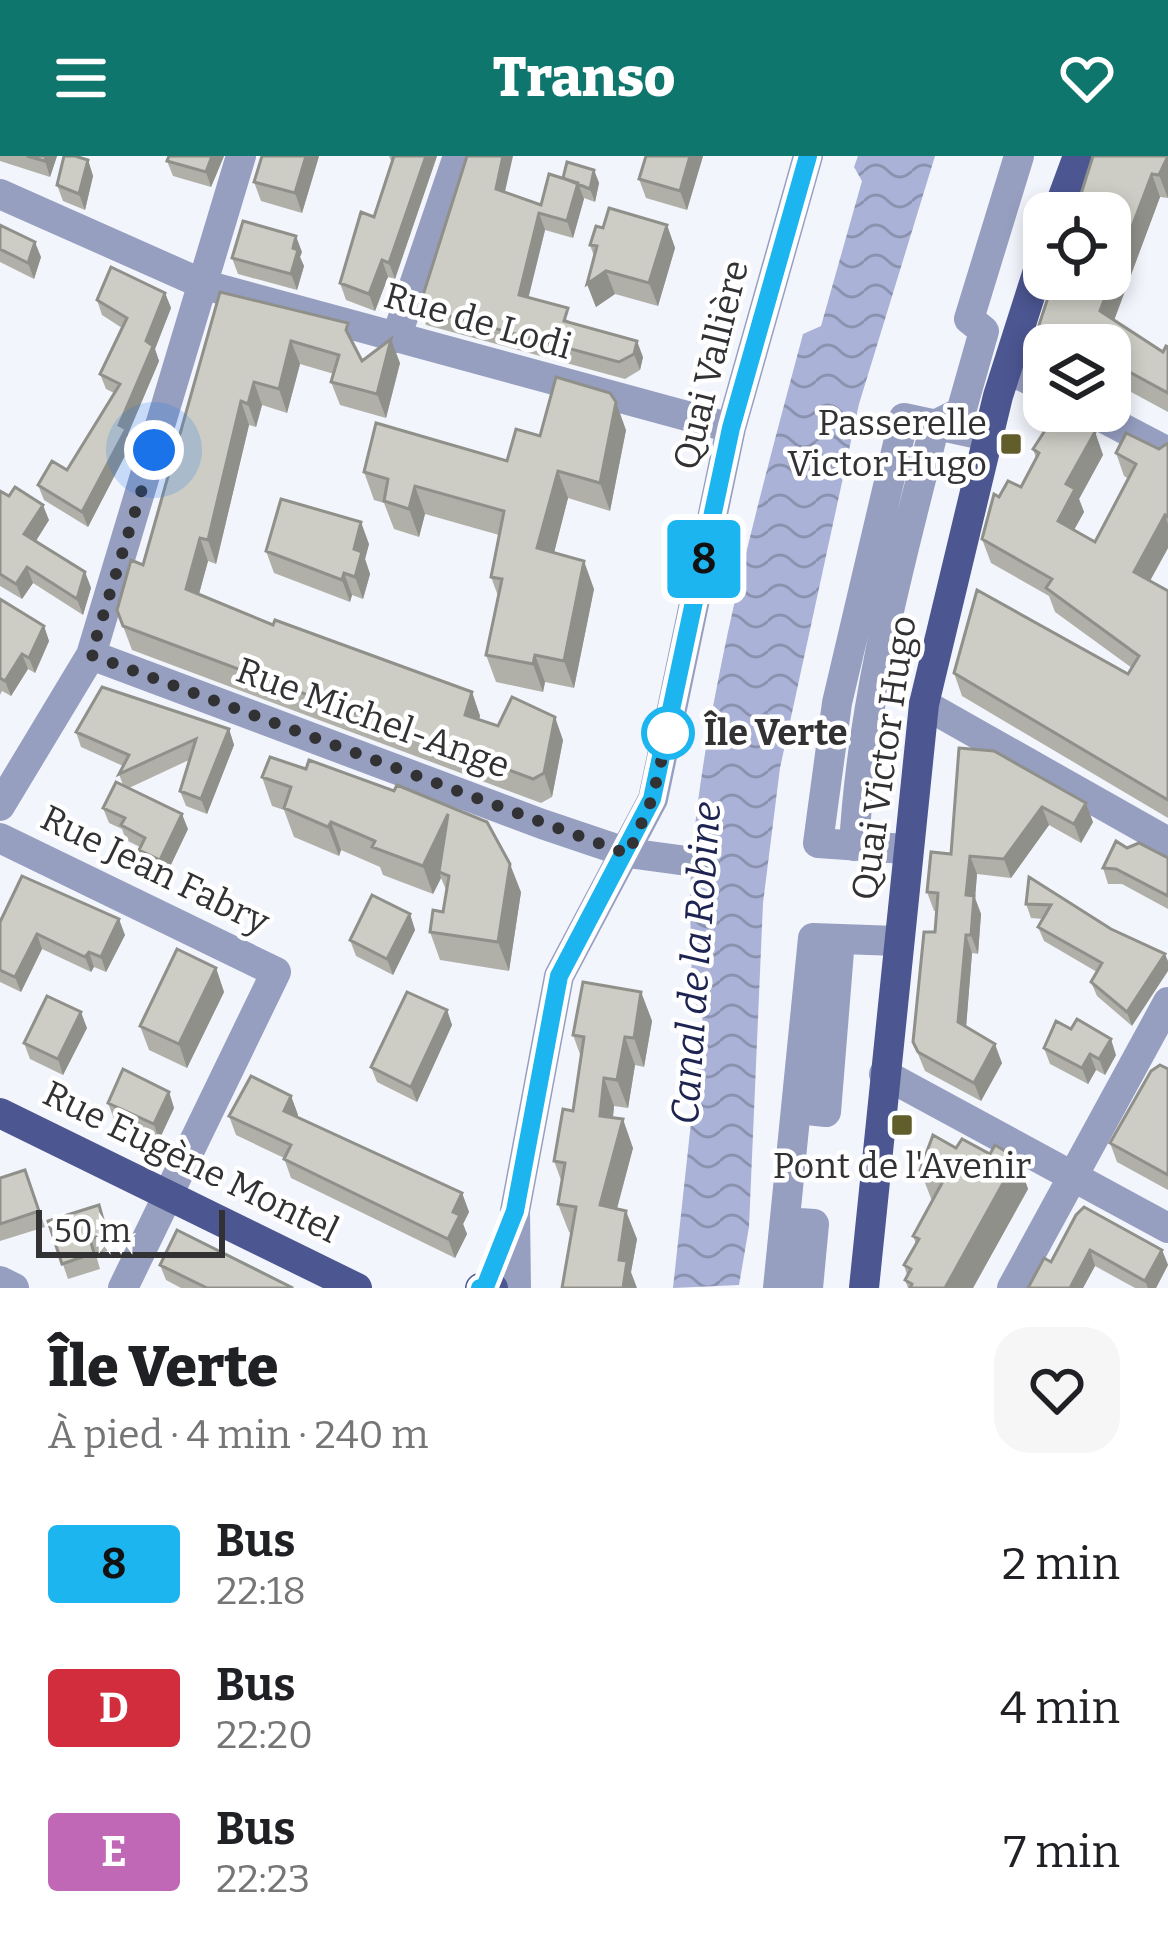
<!DOCTYPE html>
<html lang="fr">
<head>
<meta charset="utf-8">
<style>
	:root { --surface:#fff; --page:#f6f6f6; --text:#202124; --muted:#757577; --accent:#0f766e }
	body { margin:0; font-family:Bitter,serif; background:var(--page); color:var(--text); height:100vh; display:flex; flex-direction:column; font-size:45px; white-space:nowrap }
	* { box-sizing:border-box; margin:0 }
	p { font-size:39px; color:var(--muted) }
	.icon { flex:none; width:66px; height:66px; fill:none; stroke:currentColor; stroke-width:2; stroke-linecap:round; stroke-linejoin:round }
	.map { position:relative; height:1132px; overflow:hidden }
	.drawer { display:flex; flex-direction:column; background:var(--surface); flex:1 }
	.drawer>* { flex:none }
	.badge { padding:0 24px; border-radius:9px; font-size:42px; line-height:78px }
	.controls { position:absolute; left:1023px; top:36px; display:grid; gap:24px }
	.controls a { display:grid; place-items:center; width:108px; height:108px; border-radius:24px; background:var(--surface); box-shadow:0 6px 18px #0003; font-size:60px }
	.scale { position:absolute; left:36px; bottom:30px; width:189px; box-sizing:border-box; padding-left:12px; border:6px solid #323235; border-top:0; font-size:33px; line-height:42px; white-space:nowrap; color:#323235; -webkit-text-stroke:9px #fff; paint-order:stroke }
	.you { position:absolute; width:60px; height:60px; margin:-30px; border:9px solid #fff; border-radius:50%; background:#1a73e8; box-shadow:0 0 0 18px #1a73e833 }
	.map>.badge { position:absolute; translate:-50% -50%; box-shadow:0 0 0 6px #fff }
	.round { display:grid; place-items:center; flex:none; width:126px; height:126px; border-radius:36px; background:var(--page) }
	.headline { display:flex; align-items:center; justify-content:space-between; height:204px; padding:0 48px }
	h1 { font-size:57px; font-weight:800; line-height:90px }
	ul { padding:0; list-style:none }
	li { display:flex; align-items:center; gap:36px; height:144px; padding:0 48px }
	li div { flex:1 }
	li b { display:block; font-size:45px }
	li em { font-style:normal }
	li .badge { min-width:132px; font-weight:700; text-align:center }
	header { display:flex; justify-content:space-between; align-items:center; height:156px; padding:0 48px; background:var(--accent); color:#fff; font-size:54px; font-weight:800 }
	.map>svg:first-child { display:block }
	.water { fill:url(#water-waves) }
	.lines { fill:none; stroke-linecap:round; stroke-linejoin:round }
	.minor { stroke:#979fc1; stroke-width:30 }
	.major { stroke:#4c5691; stroke-width:30 }
	.wall { fill:#b0b0a9 }
	.shaded-wall { fill:#90908a }
	.building { fill:#cdcdc5; stroke:#90908a; stroke-width:3 }
	.line-casing { stroke:#fff; stroke-width:27 }
	.line { stroke:#1cb5f0; stroke-width:18 }
	.walk { stroke:#323235; stroke-width:12; stroke-dasharray:0 21.6 }
	.poi-dot { fill:#615e2b; stroke:#fff; stroke-width:4.5 }
	.stop-dot { fill:#fff; stroke:#1cb5f0; stroke-width:6 }
	.labels { text-anchor:middle; dominant-baseline:central; stroke-width:9; stroke-linejoin:round; paint-order:stroke }
	.street-label { font-size:36px; fill:#323235; stroke:#fff }
	.poi-label { font-size:36px; fill:#323235; stroke:#fff; text-anchor:end }
	.stop-label { font-size:36px; font-weight:bold; fill:#323235; stroke:#fff; text-anchor:start }
	.water-label { font-size:39px; font-style:italic; fill:#1e2451; stroke:#fff }
</style>
</head>
<body>
<header><svg class="icon" aria-label="menu" viewBox="0 0 24 24"><path d="M4 6h16M4 12h16M4 18h16"/></svg>Transo<svg class="icon" aria-label="heart" viewBox="0 0 24 24"><path d="M12 20l-8-8c-3-5 5-10 8-4 3-6 11-1 8 4z"/></svg></header>
<div class="map">
<svg width="1168" height="1132" viewBox="0 0 1168 1132">
	<defs>
		<pattern id="water-waves" width="16" height="10" patternUnits="userSpaceOnUse" patternTransform="scale(3)"><rect width="16" height="10" fill="#aab3d7"/><path d="M0 5q4-4 8 0t8 0" fill="none" stroke="#8b92af"/></pattern>
	</defs>
	<rect width="100%" height="100%" fill="#f3f5fd"/>
	<path class="water" d="M858,0h77l-76,248 -79,364 -17,135 -14,324 -10,58 -66,3 30,-276 -11,-12c0,-48 -4,-98 0,-146 17,-175 66,-351 111,-520l18,-8 41,-145 -8,-14z"/>
	<g class="lines">
		<path class="minor" d="M0,38l205,91 526,143
			M396,182l62,-182
			M1007,213l37,18
			M1090,255l78,41
			M935,269l26,-13 23,-81 -15,-12 50,-163
			M91,499l451,169 86,29 59,8
			M924,548l244,138
			M0,650l91,-151 150,-499
			M0,682l276,134 -153,316
			M854,690c8,-145 45,-281 81,-421
			M905,693l-87,-6 19,-140 67,-285 84,18
			M884,918l284,154
			M797,953l29,3 14,-173
			M786,1066l28,2 -6,64
			M0,1125l14,7
			M516,1132l-1,-77 44,-235 94,-177 78,-371 77,-272
			M778,1132l35,-350 84,3
			M1012,1132l156,-286"/>
		<path class="major" d="M1057,57l21,-57
			M0,957l357,175
			M480,1132h13
			M864,1132l60,-584 74,-308 46,-144"/>
	</g>
	<path class="wall" d="M0,0h57l-7,21 -50,-16z
		M224,0l-13,31 -38,-11 -6,-15z
		M319,0l-17,57 -41,-12 -7,-19z
		M389,0h48l-42,123 -7,-2 -13,34 -29,-11 -6,-17 34,-66 18,-54z
		M703,0l-16,54 -41,-12 -7,-19z
		M1093,0h75v42l-8,-1 -46,123 49,32 5,-5v65l-48,-26 -8,14 -2,-1v-54z
		M88,4l5,16 -8,34 -22,-9 -6,-16z
		M594,14l5,13 -4,19 -11,-4 -11,40 -28,-8 -17,68 45,25 70,34 -3,13 -15,9 -199,-54 -7,-17 86,-116 36,13 22,-27z
		M0,69l41,32 -7,22 -34,-17z
		M667,69l8,23 -17,58 -43,-12 -19,13 -9,-23 7,-28 -4,-11 13,-17z
		M302,96l-2,5 4,9 -7,24 -59,-16 -6,-16z
		M220,136l136,55 6,14 38,2 -14,55 -46,-13 -9,-23 3,-8 -34,-10 -13,49 -25,-8 -6,22 -7,-2 -33,139 -8,-3 -9,33 74,31 199,67 8,24 -1,3 19,7 65,14 -11,57 -11,6 -409,-153 -15,-40 26,-45z
		M165,137l6,15 -16,41 4,12 -31,73 3,10 -43,83 -44,-27 -6,-15 29,-15 47,-77 -8,-4 -6,-15 22,-46 -20,-13 -5,-15z
		M626,274l-16,81 -42,-13 -14,55 40,36 -20,99 -29,-6 -2,10 -47,-10 -10,-27 12,-59 -7,-19 8,-42 -74,-21 -6,23 -25,-8 -10,-26 -10,-3 -10,-28 143,-11 33,-25z
		M1095,276l8,23 -24,44 5,13 -10,18 21,12 34,-63 -5,-3 -8,-23 43,-4 9,-6v105l-18,33 18,10v227l-206,-122 -8,-23 174,1 4,-6 -77,-56 -6,-16 -58,-33 -9,-24 17,-42 22,-10 15,-29 -3,-9z
		M0,335l49,29 -13,21 49,31 6,16 -8,27 -50,-32 -11,16 -22,-13z
		M369,388l-4,15 5,15 -7,25 -11,-4 -2,7 -76,-29 -8,-22z
		M0,443l44,27 5,15 -14,32 -7,-4 -17,27 -9,-5 -2,4z
		M229,573l5,16 -27,69 -21,-8 -6,-15 9,-31 -60,28 59,41 -22,46 -22,-10 -5,-15 1,-3 -14,-7 -4,-11 -13,-6 -6,-15 20,-23 -4,-11 4,-8 -42,-19 -5,-15z
		M959,592l134,74 -12,21 -32,-18 -38,53 -34,-4 -2,24 6,16 -3,40 -6,-1 -6,74 36,36 -21,38 -56,-30 -12,-29 22,-110 2,-21h-3l-7,-19 24,-38z
		M270,601l251,135 -12,79 -69,-11 -10,-28 13,-20 4,-20 -6,-14 -8,16 -50,-19 -3,-8 -39,-17 -2,6 -45,-19 -10,-27 -12,-4 -10,-29z
		M1127,692l41,10v51l-46,-25h-14l-5,-16z
		M1029,721l82,52 21,97 -35,-30 -6,-14 6,-10 -53,-31 -6,-14 5,-8 -12,-1 -5,-14z
		M410,758l5,16 -22,45 -37,-19 -6,-16z
		M0,766l125,13 -19,37 -12,-5 -3,5 -49,-23 -21,43 -21,-10z
		M216,812l8,24 -37,76 -38,-18 -9,-24z
		M641,836l11,29 -8,46 -9,-2 -7,43 -14,-2 -1,12 20,30 -16,61 20,30 -6,33 -62,-40 -11,-28 4,-21 -8,-22 19,-50 8,-54 -8,-22z
		M447,854l5,15 -35,77 -40,-20 -6,-15z
		M87,872l-24,47 -33,-16 -6,-16z
		M1044,892l72,7 -11,20 -9,-5 -8,14 -38,-20z
		M1168,913v121l-51,-28 -7,-19z
		M169,936l5,16 -15,32 -45,-21 -6,-16z
		M291,940l7,19 -1,2 165,76 7,19 -6,12 4,10 -12,24 -164,-80 -7,-20 -48,-23 -7,-19z
		M956,992l61,10 11,31 -55,99h-65l-3,-8 2,-5 -3,-10 12,-21 -3,-8 19,-35 -12,-31z
		M25,1014l20,57 -45,14v-63z
		M99,1049l14,44 -17,6 4,14 -32,10 -20,-58z
		M1076,1059l86,35 6,15 -12,23h-21l-40,-22 -12,22h-55l23,-26z
		M160,1109l133,23h-112l-15,-8z"/>
	<path class="shaded-wall" d="M46,0h11l-7,21 -5,-16z
		M212,0h12l-13,31 -5,-15z
		M306,0h13l-17,57 -7,-20z
		M426,0h11l-42,123 -6,-16z
		M503,0h10l-11,49 -6,-16z
		M690,0h13l-16,54 -7,-19z
		M1168,1v41l-9,-23z
		M88,4l5,16 -8,34 -6,-16z
		M594,14l5,13 -4,19 -5,-13z
		M1152,18l8,23 -51,137 -9,-23z
		M578,27l6,16 -11,39 -6,-17z
		M539,57l6,17 -20,82 -6,-17z
		M667,69l8,23 -17,58 -9,-23z
		M296,80l6,16 -2,5 4,9 -7,24 -6,-16 2,-26z
		M35,86l6,15 -7,22 -6,-16z
		M382,104l6,17 -13,34 -6,-17z
		M606,115l9,23 -19,13 -9,-23z
		M165,137l6,15 -16,41 4,12 -31,73 3,10 -43,83 -6,-15 37,-87 27,-84z
		M391,183l9,24 -14,55 -9,-24z
		M291,185l9,23 -13,49 -8,-24z
		M637,185l6,16 -3,13 -6,-16z
		M1111,206l9,24 -8,14 -2,-7z
		M254,226l8,23 -6,22 -8,-23z
		M241,245l8,24 -33,139 -8,-24z
		M616,246l10,28 -16,81 -10,-28z
		M1095,276l8,23 -24,44 5,13 -18,32 -8,-23 8,-37z
		M558,315l10,27 -20,78 -11,-28z
		M415,330l10,28 -6,23 -10,-28z
		M43,349l6,15 -19,30 -6,-16z
		M1165,359l3,9v24l-26,47 -8,-23z
		M361,366l8,22 -4,15 5,15 -7,25 -8,-22 -1,-28z
		M200,382l8,23 -14,51 -8,-23z
		M584,405l10,28 -20,99 -10,-27z
		M27,411l6,16 -11,16 -6,-15z
		M85,416l6,16 -8,27 -6,-16z
		M344,417l8,22 -2,7 -8,-22z
		M44,470l5,15 -14,32 -6,-15z
		M22,498l6,15 -17,27 -6,-15z
		M535,499l10,27 -2,10 -10,-28z
		M472,536l8,24 -7,22 -8,-23z
		M555,561l8,23 -11,57 -8,-24z
		M229,573l5,16 -27,69 -6,-15z
		M1086,647l7,19 -12,21 -7,-19z
		M1042,651l7,18 -38,53 -7,-19z
		M182,658l6,15 -22,46 -6,-15z
		M448,658l-9,58 2,6 -8,16 -10,-28z
		M331,666l10,28 -2,6 -11,-29z
		M970,700l7,18 -2,24 6,16 -3,40 -7,-19 -5,-40z
		M510,708l11,28 -12,79 -11,-29z
		M410,758l5,16 -22,45 -6,-16z
		M119,763l6,16 -19,37 -5,-15z
		M37,778l5,15 -21,43 -6,-15z
		M966,779l6,18 -7,88 -7,-19z
		M89,796l5,15 -3,5 -6,-15z
		M1165,798l3,7v10l-36,55 -5,-14z
		M216,812l8,24 -37,76 -8,-24z
		M641,836l11,29 -8,46 -10,-29z
		M447,854l5,15 -35,77 -6,-15z
		M81,856l6,16 -24,47 -5,-16z
		M625,881l10,28 -7,43 -11,-28z
		M1111,883l5,16 -11,20 -6,-16z
		M995,888l7,19 -21,38 -7,-18z
		M1090,898l6,16 -8,14 -6,-16z
		M604,922l10,28 -4,38 -10,-28z
		M169,936l5,16 -15,32 -5,-16z
		M291,940l7,19 -7,15 -7,-19z
		M623,963l10,29 -23,86 -10,-29z
		M1017,1002l11,31 -55,99h-28z
		M462,1037l7,19 -6,12 4,10 -12,24 -7,-19 5,-27z
		M626,1055l11,28 -6,33 6,16h-14l-4,-28z
		M1090,1094l5,16 -12,22h-13z
		M1162,1094l6,15 -12,23h-8l-3,-7z"/>
	<path class="building" d="M27,0h19l-1,5z
		M64,0h11l13,4 -9,34 -22,-9z
		M169,0h43l-6,16 -39,-11z
		M262,0h44l-11,37 -41,-11z
		M394,0h32l-37,107 -7,-3 -13,34 -29,-11 21,-71 13,5z
		M467,0h36l-7,33 45,16 8,-31 29,9 -11,38 -28,-8 -20,82 49,13 -4,13 73,20 -3,13 -15,8 -200,-54z
		M646,0h44l-10,35 -41,-12z
		M1093,0h75l-9,19 -7,-1 -52,137 63,41 3,-6 2,1v46l-57,-31 -1,2v-19l-65,-1 -6,-19 15,-46h56v-66h-35z
		M567,6l27,8 -4,19 -27,-11z
		M609,52l58,17 -18,58 -43,-12 -19,13 10,-38 -7,-1 6,-19 7,2z
		M243,65l53,15 -3,12 5,2 -7,24 -59,-16z
		M0,69l35,17 -7,21 -28,-14z
		M111,111l54,26 -19,48 7,5 -34,79 7,4 -44,83 -44,-27 14,-24 15,9 53,-86 -20,-10 27,-56 -30,-18z
		M220,136l128,31 -2,7 16,31 29,-22 -14,55 -46,-12 8,-27 -48,-14 -12,48 -25,-7 -6,22 -7,-3 -33,139 -8,-2 -14,51 87,36 2,-5 197,72 -7,23 33,11 14,-29 43,20 -11,56 -11,6 -410,-153 -6,-16 14,-50 12,5z
		M556,221l54,16 6,9 -16,81 -42,-12 -21,77 47,13 -20,100 -29,-6 -2,9 -47,-9 16,-76 -11,-2 13,-66 -89,-25 -6,23 -25,-8 4,-22 -24,-7 12,-49 131,38 9,-32 24,7z
		M1057,256l38,20 -29,52 9,5 -17,32 37,21 41,-78 -20,-11 10,-20 33,16 9,-6v74l-3,-2 -31,57 34,19v209l-214,-127 23,-83 151,84 11,-18 -93,-68 6,-9 -70,-40 12,-45 5,3 9,-16 13,6 18,-34 -6,-4z
		M15,331l28,18 -19,29 61,38 -8,27 -50,-32 -11,17 -16,-10v-83l9,5z
		M281,343l80,23 -7,27 8,3 -7,25 -11,-4 -2,7 -76,-29z
		M0,443l44,27 -15,32 -7,-4 -17,27 -5,-3z
		M102,531l127,42 -28,70 -21,-8 16,-52 -77,35 10,-19 -53,-23z
		M959,592l35,3 92,52 -12,21 -32,-17 -38,52 -34,-3 -4,39 8,1 -3,39h-5l-8,87 37,22 -21,39 -56,-31 -5,-10 11,-110h11l3,-39 -11,-1 4,-40 20,2z
		M270,601l36,12 3,-9 85,31 3,-6 90,37 23,42 -12,78 -68,-10 3,-22 10,2 6,-36 -10,-4 9,-58 -25,52 -51,-19 3,-6 -44,-19 -3,5 -44,-19 7,-21 -29,-10z
		M116,626l66,32 -22,46 -21,-10 6,-12 -24,-13 4,-7 -22,-10z
		M1116,685l11,7 12,-5 29,15v38l-52,-27 -13,-1z
		M22,720l97,43 -18,38 -12,-5 -4,5 -48,-23 -22,43 -15,-7v-48z
		M1029,721l82,52 54,25 -38,58 -36,-30 11,-19 -64,-36 13,-22 -25,-1z
		M372,739l38,19 -23,45 -37,-19z
		M177,793l39,19 -37,76 -39,-18z
		M583,826l58,10 -7,46 -9,-1 -8,43 -13,-2 -4,38 23,3 -23,86 26,6 -7,49 8,1 -4,27h-61l14,-81 -18,-3 7,-41 -11,-2 9,-52 10,2 11,-74 -11,-2z
		M407,836l40,18 -36,77 -40,-20z
		M47,840l34,16 -23,47 -34,-16z
		M1077,863l34,20 -12,20 -9,-5 -8,14 -38,-20 12,-27 15,8z
		M1160,909l8,4v106l-58,-32 41,-72z
		M123,913l46,23 -15,32 -46,-21z
		M251,920l40,20 -7,15 178,82 -9,19 7,3 -12,24 -164,-80 7,-14 -62,-29z
		M933,979l23,13 6,-9 28,15 5,-9 22,13 -72,130h-35l2,-4 -7,-4 6,-11 -7,-4 15,-26 -6,-3 29,-53 -22,-13z
		M25,1014l14,41 -39,13v-46z
		M99,1049l8,29 -17,5 4,14 -32,11 -14,-43z
		M1084,1051l78,43 -17,31 -55,-31 -20,38h-42l16,-30 7,4 25,-47z
		M177,1074l116,58h-86l-47,-23z"/>
	<g class="lines">
		<g class="line-casing">
			<path id="line" d="M480,1132l5,-1 30,-76 44,-235 93,-177 79,-371 77,-272"/>
		</g>
		<use href="#line" class="line"/>
		<path class="walk" d="M154,294l-63,205 537,199 24,-55 16,-66"/>
	</g>
	<g class="poi-dot">
		<rect x="999" y="276" width="24" height="24" rx="6"/>
		<rect x="890" y="957" width="24" height="24" rx="6"/>
	</g>
	<circle class="stop-dot" cx="668" cy="577" r="24"/>
	<g class="labels">
		<g class="street-label">
			<text transform="translate(478 165) rotate(16)">Rue de Lodi</text>
			<text transform="translate(711 209) rotate(-76)">Quai Vallière</text>
			<text transform="translate(373 562) rotate(20)">Rue Michel-Ange</text>
			<text transform="translate(884 602) rotate(-82)">Quai Victor Hugo</text>
			<text transform="translate(155 714) rotate(26)">Rue Jean Fabry</text>
			<text transform="translate(191 1006) rotate(26)">Rue Eugène Montel</text>
		</g>
		<g class="poi-label">
			<text x="987" y="267">Passerelle<tspan x="987" dy="41">Victor Hugo</tspan></text>
			<text x="902" y="1010" text-anchor="middle">Pont de l'Avenir</text>
		</g>
		<g class="stop-label">
			<text x="704" y="577">Île Verte</text>
		</g>
		<g class="water-label">
			<text transform="translate(696 807) rotate(-86)">Canal de la Robine</text>
		</g>
	</g>
</svg>
<div class="controls">
<a><svg class="icon" aria-label="locate" viewBox="0 0 24 24"><circle cx="12" cy="12" r="6"/><path d="M12 2v4M12 18v4M2 12h4M18 12h4"/></svg></a>
<a><svg class="icon" aria-label="layers" viewBox="0 0 24 24"><path d="M12 4l9 5-9 5-9-5zM3 14l9 5 9-5"/></svg></a>
</div>
<div class="scale">50 m</div>
<div class="you" style="left:154px;top:294px"></div>
<b class="badge" style="left:704px;top:403px;background:#1cb5f0;color:#111">8</b>
</div>
<section class="drawer">
<div class="headline"><div><h1>Île Verte</h1><p>À pied · 4 min · 240 m</p></div><a class="round"><svg class="icon" aria-label="heart" viewBox="0 0 24 24"><path d="M12 20l-8-8c-3-5 5-10 8-4 3-6 11-1 8 4z"/></svg></a></div>
<ul>
<li><span class="badge" style="background:#1cb5f0;color:#111">8</span><div><b>Bus</b><p>22:18</p></div><em>2 min</em></li>
<li><span class="badge" style="background:#d12d3d;color:#fff">D</span><div><b>Bus</b><p>22:20</p></div><em>4 min</em></li>
<li><span class="badge" style="background:#c068b5;color:#fff">E</span><div><b>Bus</b><p>22:23</p></div><em>7 min</em></li>
</ul>
</section>
</body>
</html>
